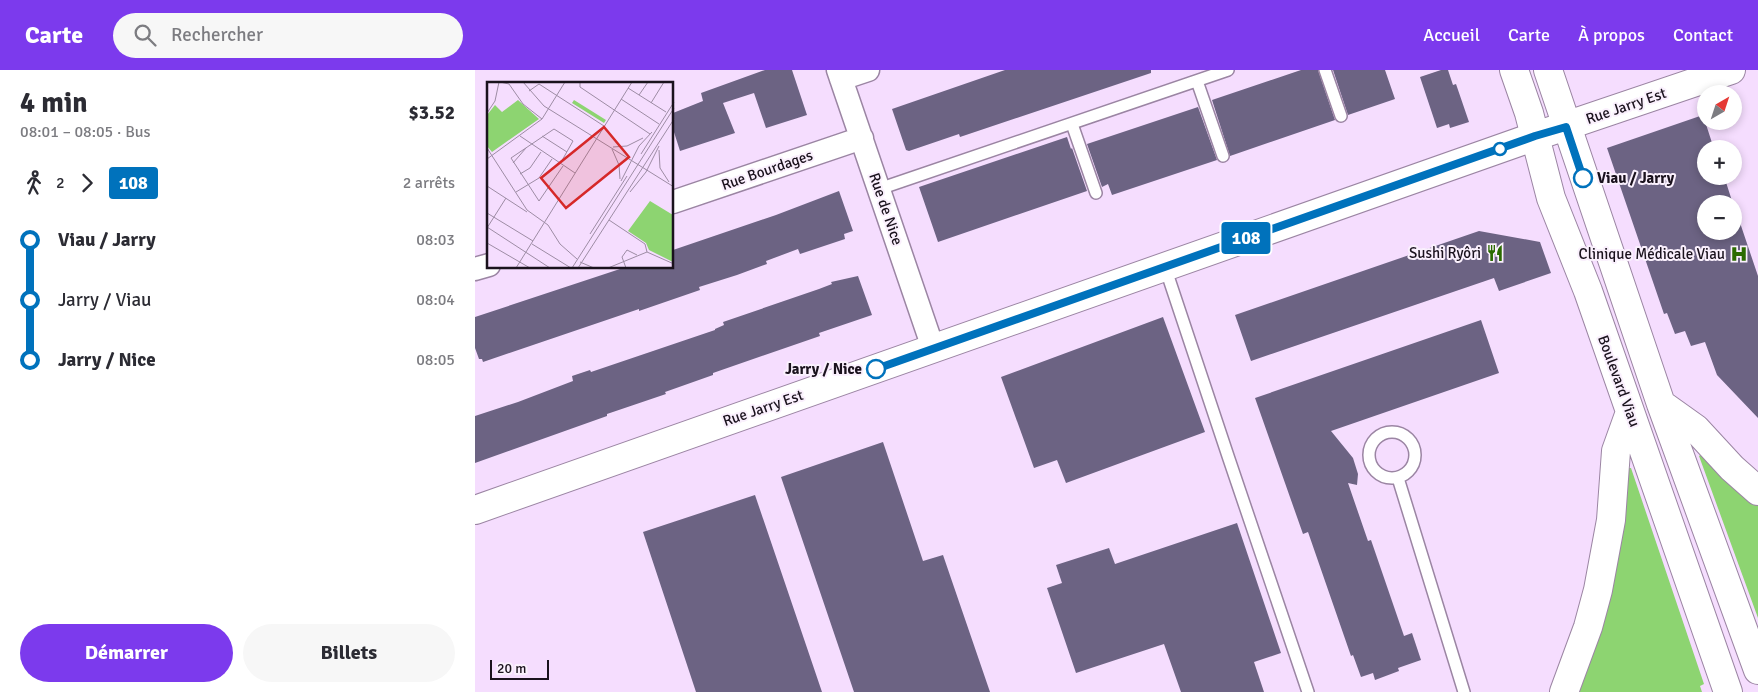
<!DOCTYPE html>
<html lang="fr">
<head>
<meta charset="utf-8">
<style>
	:root { --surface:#fff; --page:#f7f7f7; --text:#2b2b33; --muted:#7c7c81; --accent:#7c3aed }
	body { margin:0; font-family:Signika,sans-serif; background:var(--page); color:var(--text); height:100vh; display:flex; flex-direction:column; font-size:19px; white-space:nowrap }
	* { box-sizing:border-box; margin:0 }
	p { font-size:16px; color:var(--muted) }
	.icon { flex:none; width:28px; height:28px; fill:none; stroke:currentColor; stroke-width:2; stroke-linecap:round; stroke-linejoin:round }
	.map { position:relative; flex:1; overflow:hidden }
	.details { display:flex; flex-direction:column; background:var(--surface); width:475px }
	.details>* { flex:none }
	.badge { padding:0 10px; border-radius:4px; font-size:18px; line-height:32px }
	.needle { width:32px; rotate:39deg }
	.tools { position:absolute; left:1222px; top:15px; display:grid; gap:10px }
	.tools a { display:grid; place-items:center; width:45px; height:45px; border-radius:50%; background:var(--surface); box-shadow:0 2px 8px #0003; font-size:25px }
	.scale { position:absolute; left:15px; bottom:12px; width:59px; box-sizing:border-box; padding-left:5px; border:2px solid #1a121d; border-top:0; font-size:14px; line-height:18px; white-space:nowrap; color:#1a121d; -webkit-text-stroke:4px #faf0fd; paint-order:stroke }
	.map>.badge { position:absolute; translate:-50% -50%; box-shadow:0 0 0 2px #fff }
	.legs { display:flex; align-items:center; gap:8px; height:55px; padding:0 20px; font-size:16px }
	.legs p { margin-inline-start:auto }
	.summary { display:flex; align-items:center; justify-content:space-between; height:85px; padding:0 20px }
	h1 { font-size:28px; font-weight:800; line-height:38px }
	.action { display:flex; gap:10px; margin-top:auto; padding:10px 20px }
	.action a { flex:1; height:58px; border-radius:30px; background:var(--accent); color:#fff; font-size:20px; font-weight:800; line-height:58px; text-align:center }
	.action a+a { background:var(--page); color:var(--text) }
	ul { padding:0 20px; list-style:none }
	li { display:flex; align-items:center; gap:18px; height:60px; font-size:19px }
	li i { display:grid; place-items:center; width:8px; height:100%; margin:0 6px; background:currentColor }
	li i::after { content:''; width:12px; height:12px; margin:-6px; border:4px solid; border-radius:50%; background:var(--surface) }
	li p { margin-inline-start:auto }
	li:first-child i { background:linear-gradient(#0000 50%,currentColor 0) }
	li:last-child i { background:linear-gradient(currentColor 50%,#0000 0) }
	header { display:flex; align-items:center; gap:30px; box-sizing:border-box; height:70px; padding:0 25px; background:var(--accent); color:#fff }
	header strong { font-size:24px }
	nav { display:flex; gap:28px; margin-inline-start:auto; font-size:18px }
	.search { width:350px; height:45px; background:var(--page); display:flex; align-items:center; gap:12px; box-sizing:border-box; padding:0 18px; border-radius:28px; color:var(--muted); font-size:19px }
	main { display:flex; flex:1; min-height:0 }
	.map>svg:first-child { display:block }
	.green { fill:#8dd471 }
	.building { fill:#6c6383 }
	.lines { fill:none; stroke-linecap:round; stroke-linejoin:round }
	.service-casing { stroke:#9b85a3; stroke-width:14 }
	.minor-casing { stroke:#9b85a3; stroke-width:25 }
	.tertiary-casing { stroke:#9b85a3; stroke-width:30 }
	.secondary-casing { stroke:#9b85a3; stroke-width:30 }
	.service { stroke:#fff; stroke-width:11 }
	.minor { stroke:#fff; stroke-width:22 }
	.tertiary { stroke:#fff; stroke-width:28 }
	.secondary { stroke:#fff; stroke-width:28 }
	.line-1-casing { stroke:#fff; stroke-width:11 }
	.line-1 { stroke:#0072bc; stroke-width:8 }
	.stop-1-dot { fill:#fff; stroke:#0072bc; stroke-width:2.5 }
	.labels { text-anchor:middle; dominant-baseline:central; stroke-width:4; stroke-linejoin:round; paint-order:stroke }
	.street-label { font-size:15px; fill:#1a121d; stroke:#faf0fd }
	.stop-label { font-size:15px; font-weight:bold; fill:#1a121d; stroke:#faf0fd; text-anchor:start }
	.poi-label { font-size:15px; fill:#1a121d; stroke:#faf0fd; text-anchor:end }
	.inset-road { fill:none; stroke:#9d8ca4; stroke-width:1 }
	.view { fill:#d62828; fill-opacity:0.15; stroke:#d62828; stroke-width:2.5 }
	.inset-edge { fill:none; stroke:#1a121d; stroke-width:2.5 }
</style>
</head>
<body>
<header>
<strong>Carte</strong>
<div class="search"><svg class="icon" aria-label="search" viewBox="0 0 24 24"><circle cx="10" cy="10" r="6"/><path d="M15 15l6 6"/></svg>Rechercher</div>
<nav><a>Accueil</a><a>Carte</a><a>À propos</a><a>Contact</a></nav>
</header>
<main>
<section class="details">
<div class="summary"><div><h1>4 min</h1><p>08:01 – 08:05 · Bus</p></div><b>$3.52</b></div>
<div class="legs"><svg class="icon" aria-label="walk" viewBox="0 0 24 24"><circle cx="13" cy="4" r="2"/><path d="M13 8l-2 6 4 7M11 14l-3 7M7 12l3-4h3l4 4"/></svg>2<svg class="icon" aria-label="forward" viewBox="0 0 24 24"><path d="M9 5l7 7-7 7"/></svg><b class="badge" style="background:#0072bc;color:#fff">108</b><p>2 arrêts</p></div>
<ul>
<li><i style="color:#0072bc"></i><b>Viau / Jarry</b><p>08:03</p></li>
<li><i style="color:#0072bc"></i><span>Jarry / Viau</span><p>08:04</p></li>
<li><i style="color:#0072bc"></i><b>Jarry / Nice</b><p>08:05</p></li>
</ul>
<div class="action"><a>Démarrer</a><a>Billets</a></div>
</section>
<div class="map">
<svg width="1283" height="622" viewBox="0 0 1283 622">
	<rect width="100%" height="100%" fill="#f5ddfe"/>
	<path class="green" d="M1228,383l55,53v112l-59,-162z
		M1150,398h6l73,216 -4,2 2,6h-125z"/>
	<path class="building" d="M290,0h27l15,45 -41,13 -12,-35 -31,10 12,30 -55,18 -7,-22v-16l30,-12 -2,-8z
		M530,0h146v3l-191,64 -1,-3 -50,17 -3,-1 -14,-41z
		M826,0h17l17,50 -105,36 -18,-56z
		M858,0h52l10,29 -47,16z
		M966,0h7l5,15 3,-1 13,38 -19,6 -1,-4 -12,4 -17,-51z
		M723,37l19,53 -105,35 -4,-11 -6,3 -15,-43z
		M1228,45l11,34h-8v27h18l9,28h-27v27h28v-26l24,71v142l-41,-43 -12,-33 -14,4 -6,-15 -10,3 -8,-21 -3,1 -57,-166z
		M592,67l4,12 1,-1 15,43 -149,51 -19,-55z
		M364,121l14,40 -9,3 1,5 -45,15 -2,-5 -32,12 1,3 -30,11 -38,12 1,3 -61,21v-2l-156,53 -1,-3h-3l-4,-11v-31l148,-49h50v-18l103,-35z
		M1004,161l61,11 11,31 -52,18 -5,-13 -243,83 -16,-46z
		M383,206l14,39 -53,18 1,3 -107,37v2l-48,17 1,2 -59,20v2l-132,47v-47l43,-14 55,-21 -1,-5 18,-6 1,2 124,-42v-1l9,-4 -1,-3 96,-33 13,-5 -1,-2z
		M688,247l42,115 -139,51 -9,-23 -23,8 -33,-91z
		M1006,250l18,53 -168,58 22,27 5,16 -1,11 -9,-2 20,58 3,-1 33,96 8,-3 9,27 -23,8 1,3 -24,9 -2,-7 -12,4 -8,-22 -2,1 -43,-124 -5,2 -48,-136z
		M408,372l40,119 20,-6 47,137h-136l-73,-215z
		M280,425l67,197h-126l-53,-160z
		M762,453l44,130 -27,9 10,30h-83l-17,-48 -88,29 -29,-85 15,-5 -6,-18 53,-17 6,16z"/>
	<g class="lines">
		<g class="service-casing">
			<path id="service" d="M850,0l16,46
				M722,11l26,75
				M597,54l24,69
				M404,119l349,-119
				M690,197l63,189 80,236
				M894 385a23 23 0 1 1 46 0a23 23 0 1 1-46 0Z
				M923,408l66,214"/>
		</g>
		<g class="minor-casing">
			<path id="minor" d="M363,0l95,278
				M366,9l27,-9
				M198,132l189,-64
				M0,199l14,-4"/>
		</g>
		<g class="tertiary-casing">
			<path id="tertiary" d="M0,440l1061,-374 195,-66"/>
		</g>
		<g class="secondary-casing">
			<path id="secondary" d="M1039,0l15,43 22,85 37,93 140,401
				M1073,0l113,334 97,266
				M1186,334l35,25 36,39 26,23
				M1089,622l24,-65 10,-37 13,-70 5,-69 14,-39"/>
		</g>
		<use href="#service" class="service"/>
		<use href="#minor" class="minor"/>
		<use href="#tertiary" class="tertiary"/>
		<use href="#secondary" class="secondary"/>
	</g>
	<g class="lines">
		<g class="line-1-casing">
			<path id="line-1" d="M401,299l659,-233 31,-9 17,51"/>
		</g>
		<use href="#line-1" class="line-1"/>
	</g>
	<defs>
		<g id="restaurant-bare" transform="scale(1.35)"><path d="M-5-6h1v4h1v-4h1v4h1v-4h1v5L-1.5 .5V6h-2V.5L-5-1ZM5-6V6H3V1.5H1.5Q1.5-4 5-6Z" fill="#2b6b00" stroke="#faf0fd" stroke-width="2.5" paint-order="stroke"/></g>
		<g id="hospital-bare" transform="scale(1.35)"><path d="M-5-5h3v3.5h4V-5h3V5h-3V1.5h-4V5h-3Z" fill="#2b6b00" stroke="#faf0fd" stroke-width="2.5" paint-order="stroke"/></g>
	</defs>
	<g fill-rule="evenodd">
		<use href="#restaurant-bare" x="1020" y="183"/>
		<use href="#hospital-bare" x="1264" y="184"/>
	</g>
	<g class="stop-1-dot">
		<circle cx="1025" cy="79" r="6"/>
		<circle cx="1108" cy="108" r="9"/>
		<circle cx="401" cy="299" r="9"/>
	</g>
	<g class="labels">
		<g class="street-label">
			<text transform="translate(1151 36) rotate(-19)">Rue Jarry Est</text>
			<text transform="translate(292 100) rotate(-19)">Rue Bourdages</text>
			<text transform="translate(411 139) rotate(71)">Rue de Nice</text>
			<text transform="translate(1144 311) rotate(70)">Boulevard Viau</text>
			<text transform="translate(288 338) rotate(-19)">Rue Jarry Est</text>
		</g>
		<g class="stop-label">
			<text x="1122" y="108">Viau / Jarry</text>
			<text x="387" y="299" text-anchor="end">Jarry / Nice</text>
		</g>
		<g class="poi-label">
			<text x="1006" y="183">Sushi Ryôri</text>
			<text x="1250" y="184">Clinique Médicale Viau</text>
		</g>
	</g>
	<g transform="translate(12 12)">
		<rect width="186" height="186" fill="#f5ddfe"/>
		<path d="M31,18l21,19 -47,33 -5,-6v-31l8,-10 7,7zM87,18l32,20 -2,3 -32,-20zM163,119l23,14v47l-24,-12 -3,-7 -18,-12z" fill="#8dd471"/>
		<path class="inset-road" d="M13,0l9,2 14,20 19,15M36,0l21,24 130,81M93,0v5l70,47M141,6l38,24M42,9l10,-7 65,42M152,13l9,-13M134,17l38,25M164,21l13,-21M0,31l8,-12 4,-19M33,54l55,37M55,54l25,16M126,65l14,-1 16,-8M0,66l40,62 21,15 12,19 17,15M125,67l7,16 1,14M172,68l1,18 9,14M154,72l33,-52M0,77l55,-40 23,-37M26,81l13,-15M73,82l13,-23 -19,-12 -43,29 28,43 24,-35M33,92l10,-6 11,-16M134,99l18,-35 13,-14M0,104l40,26M29,110l23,-14 13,-19M143,110l16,-20 13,-26M0,131l46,28M122,138l36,24 2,8M0,145l63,41M0,146l19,-30M103,152l37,-58M0,161l43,25M45,162l39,24M93,180l14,6M29,186l116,-186M85,186l102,-160M91,186l96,-149M121,186l39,-16 27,12M139,186l-4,-11 5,-7 10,5"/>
		<path class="view" d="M117,45l25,30 -63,51 -25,-30z"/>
		<rect width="186" height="186" class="inset-edge"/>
	</g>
</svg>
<div class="tools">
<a><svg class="needle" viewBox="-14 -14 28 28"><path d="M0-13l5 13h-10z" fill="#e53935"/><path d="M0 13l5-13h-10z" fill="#7c7c81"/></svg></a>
<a>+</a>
<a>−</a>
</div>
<div class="scale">20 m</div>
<b class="badge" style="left:771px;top:168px;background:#0072bc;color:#fff">108</b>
</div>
</main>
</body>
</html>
